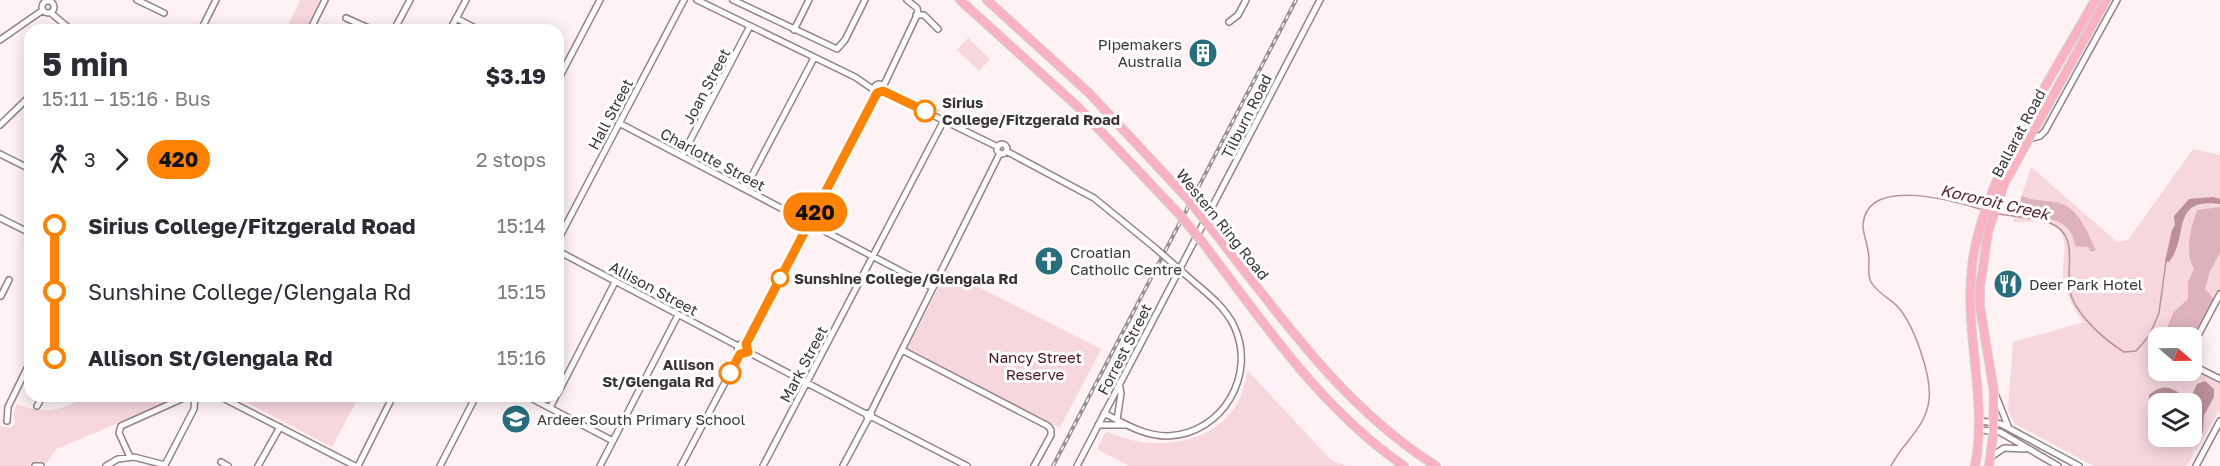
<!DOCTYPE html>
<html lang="en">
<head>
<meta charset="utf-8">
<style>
	:root { --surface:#fff; --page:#f7f7f7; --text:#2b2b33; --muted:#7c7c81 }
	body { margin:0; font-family:"Golos Text",sans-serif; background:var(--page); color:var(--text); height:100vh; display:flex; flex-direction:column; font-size:22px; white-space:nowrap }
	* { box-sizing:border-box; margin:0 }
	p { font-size:20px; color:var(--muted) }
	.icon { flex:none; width:33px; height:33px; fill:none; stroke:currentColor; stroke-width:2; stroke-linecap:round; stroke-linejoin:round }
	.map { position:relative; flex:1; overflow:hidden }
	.panel { position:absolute; left:24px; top:24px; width:540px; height:378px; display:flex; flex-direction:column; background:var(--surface); border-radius:18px; box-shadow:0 3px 15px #0003 }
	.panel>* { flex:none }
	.badge { padding:0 12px; border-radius:20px; font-size:21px; line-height:39px }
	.needle { width:39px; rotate:110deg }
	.buttons { position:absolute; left:2148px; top:327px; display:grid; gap:12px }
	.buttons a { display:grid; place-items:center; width:54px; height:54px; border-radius:12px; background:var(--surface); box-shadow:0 3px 15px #0003; font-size:30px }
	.map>.badge { position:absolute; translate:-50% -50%; box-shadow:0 0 0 3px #fff }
	.legs { display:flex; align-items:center; gap:9px; height:66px; padding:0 18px; font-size:20px }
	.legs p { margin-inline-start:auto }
	.summary { display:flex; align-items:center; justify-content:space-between; height:102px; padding:0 18px }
	h1 { font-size:33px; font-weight:700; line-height:45px }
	ul { padding:0 18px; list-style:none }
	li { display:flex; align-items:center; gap:21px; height:66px; font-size:22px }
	li i { display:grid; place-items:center; width:9px; height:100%; margin:0 8px; background:currentColor }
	li i::after { content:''; width:15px; height:15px; margin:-8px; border:4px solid; border-radius:50%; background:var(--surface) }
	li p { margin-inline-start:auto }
	li:first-child i { background:linear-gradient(#0000 50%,currentColor 0) }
	li:last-child i { background:linear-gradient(currentColor 50%,#0000 0) }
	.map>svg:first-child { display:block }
	.green { fill:#f6d7de; fill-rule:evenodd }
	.forest { fill:#deb2bc }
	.water { fill:#ba909a }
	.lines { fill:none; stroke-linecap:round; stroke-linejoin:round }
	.stream { stroke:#ba909a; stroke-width:1.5 }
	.minor-casing { stroke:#938286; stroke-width:8 }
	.highway-casing { stroke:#d4d3d3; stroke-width:10 }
	.minor { stroke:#fff; stroke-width:5 }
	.highway { stroke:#fab1c2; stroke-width:8 }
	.rail-casing { stroke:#999091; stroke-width:4 }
	.rail { stroke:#fff; stroke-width:1.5; stroke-dasharray:4.5; stroke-linecap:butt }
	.minor-bridge-casing { stroke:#938286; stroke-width:8; stroke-linecap:butt }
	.highway-bridge-casing { stroke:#d4d3d3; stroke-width:10; stroke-linecap:butt }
	.minor-bridge { stroke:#fff; stroke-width:5 }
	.highway-bridge { stroke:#fab1c2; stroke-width:8 }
	.line-1-casing { stroke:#fff; stroke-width:14 }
	.line-1 { stroke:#ff8200; stroke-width:9 }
	.stop-1-dot { fill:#fff; stroke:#ff8200; stroke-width:3 }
	.labels { text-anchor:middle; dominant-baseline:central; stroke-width:6; stroke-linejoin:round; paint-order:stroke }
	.poi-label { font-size:15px; fill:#3d3637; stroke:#fff; text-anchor:start }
	.street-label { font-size:15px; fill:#3d3637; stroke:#fff }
	.stop-label { font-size:15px; font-weight:bold; fill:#3d3637; stroke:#fff; text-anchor:start }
	.park-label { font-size:15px; fill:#4a1526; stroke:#fff }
	.water-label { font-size:16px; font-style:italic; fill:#551f2f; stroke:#fff }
</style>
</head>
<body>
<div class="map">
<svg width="2220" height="466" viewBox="0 0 2220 466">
	<rect width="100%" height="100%" fill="#fef2f4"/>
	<path class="green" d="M300,0h20l-14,30h-20z
		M968,38l22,21 -11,12 -22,-21z
		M2193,149l27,6v136l-28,53v-6h-34v32h34v-3l28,15v28l-24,41 -3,-2 1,4 -7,13h-94l-79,-43 -6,-14 5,-67 71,-20c-10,-11 -22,-36 -21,-52 0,-17 8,-37 -13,-46 -11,-5 -25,-1 -37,-2l18,-55 86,75 11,-2zM2158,404h34v32h-34z
		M947,271l154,78 -41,79 -153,-79z
		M1248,371l83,89 15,6h-217l-32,-17 9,-18c43,21 106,17 132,-29 5,-10 7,-21 10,-31z
		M86,396h97l-127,53 -10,15 -7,-3 -12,5h-27v-40l11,2 4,-5 -2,-10 4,-9c25,11 46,7 69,-8z
		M234,396h125l-27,51z"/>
	<path class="forest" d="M2022,196c11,5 20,4 32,6 25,3 32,29 42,48l-5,2 -3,-5 -13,-1c-2,-23 -22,-28 -42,-30l-3,-5 -9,-2 -5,3z
		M2220,207v46l-10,18 -5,18 10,11 -23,44v-6l-19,-1v-6l-5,6 -5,1 10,-25 15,-14v-17l6,-13c-10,-17 -3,-42 3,-59z"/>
	<path class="water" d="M2213,197l7,2v5c-51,-7 -30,33 -51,58l-4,-1 7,-31 3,-5 -1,-9 15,-17z
		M2205,381l9,8v8l-10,18 -1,17 -8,8h-7l-3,-3 7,-1v-32h-34v8l-9,-7v-10c19,-16 26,-2 41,4l7,-15z"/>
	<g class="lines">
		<path class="stream" d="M1999,214c16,3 36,3 51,9 33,13 12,51 22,75 9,21 33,42 52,54l12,-1 13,-15 10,-23 7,-52
			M1891,466c11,-23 35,-38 38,-66 3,-24 -15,-75 -31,-93 -8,-9 -21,-14 -27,-25 -5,-10 0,-21 -3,-31 -1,-9 -5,-17 -5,-26 3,-50 91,-24 120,-15"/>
		<g class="minor-casing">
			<path id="minor" d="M137,0l27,13
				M697,0l158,77 19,13
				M733,0l104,49 8,-9 20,-40
				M42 7a6 6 0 1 1 12 0a6 6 0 1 1-12 0Z
				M51,13l20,17
				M916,15h8l14,14
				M346,18l27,12
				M456,18l23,12
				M1229,22l9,-7 8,-15
				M201,30l15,-30
				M310,30l15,-30
				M394,30l16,-30
				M450,30l16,-30
				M794,30l15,-30
				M0,40l43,-30
				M558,80l42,-80
				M874 89a5 5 0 1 1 10 0a5 5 0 1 1-10 0Z
				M883,87l35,-74 -1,-5 -10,-8
				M883,91l115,56
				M619,123l314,165
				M0,125l30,-29
				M2029,139l11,-3 5,-5 72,-131
				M997 149a5 5 0 1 1 10 0a5 5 0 1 1-10 0Z
				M1006,151l88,47 60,49
				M0,154l30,15
				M682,156l68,-130
				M745,189l69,-131
				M0,218l30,15
				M558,240l126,-240
				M28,241l2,-4
				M558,251l180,95
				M1,296l8,-16
				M737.5 349a5.5 5.5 0 1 1 11 0a5.5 5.5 0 1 1-11 0Z
				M746,344l131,-251
				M2192,347l28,-53
				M902,350l146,76 3,4v5l-17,31
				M748,352l118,62 5,-2 1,5 -4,2 -2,-5
				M2192,365l28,14
				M558,393l57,-111
				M219,396l136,70
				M527,396l86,45
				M1996,396l12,30
				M37,406l6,-10
				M550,408l6,-12
				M871,412l129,-259
				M1104,413c21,11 40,23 64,23 55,-2 89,-62 66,-110 -10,-21 -30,-35 -47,-50
				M872,417l95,49
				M1117,420l4,-27 -2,-10
				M7,421l1,-14 22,-45
				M1981,421l20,3 78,42
				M1098,425h28
				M1981,430l19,2 58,34
				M130,457l-11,-24 2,-7 67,-30
				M1991,457l13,-9 21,1
				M221,462l7,4
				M35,466h6
				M106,466l12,-7 16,-2 31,8 29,-56 1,-13
				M258,466l22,-39
				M358,466l35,-70
				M440,466l36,-70
				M600,466l78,-151
				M681,466l59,-112
				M763,466l181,-346
				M843,466l25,-47
				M1077,466l243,-466
				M2196,466l24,-45"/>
		</g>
		<g class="highway-casing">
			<path id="highway" d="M960,0l117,106 102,108
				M987,0l102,93 98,105
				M1211,228c68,86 131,179 225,238
				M1203,243c61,80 117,165 201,223
				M1975,466c13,-67 -11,-132 -3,-199 9,-86 81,-191 123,-267
				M1989,466l4,-30 1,-44 -14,-85v-20l8,-55 16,-48 102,-184"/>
		</g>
		<use href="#minor" class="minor"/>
		<use href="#highway" class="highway"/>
		<g class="rail-casing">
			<path id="rail" d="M1053,466l243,-466"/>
		</g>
		<use href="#rail" class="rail"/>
		<g class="minor-bridge-casing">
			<path id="minor-bridge" d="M1154,247l33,29"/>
		</g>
		<g class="highway-bridge-casing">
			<path id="highway-bridge" d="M1187,198l24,30
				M1179,214l24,29"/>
		</g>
		<use href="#minor-bridge" class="minor-bridge"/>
		<use href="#highway-bridge" class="highway-bridge"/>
	</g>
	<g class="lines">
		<g class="line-1-casing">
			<path id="line-1" d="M730,373l10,-19 8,-2 -2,-8 131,-251 6,-2 42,20"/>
		</g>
		<use href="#line-1" class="line-1"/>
	</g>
	<defs>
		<g id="building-disc" transform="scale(1.5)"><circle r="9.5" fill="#286e7c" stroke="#fff"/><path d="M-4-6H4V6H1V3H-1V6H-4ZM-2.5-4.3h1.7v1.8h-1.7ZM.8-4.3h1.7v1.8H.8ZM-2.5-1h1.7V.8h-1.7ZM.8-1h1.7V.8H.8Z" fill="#fff"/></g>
		<g id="church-disc" transform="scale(1.5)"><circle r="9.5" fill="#286e7c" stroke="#fff"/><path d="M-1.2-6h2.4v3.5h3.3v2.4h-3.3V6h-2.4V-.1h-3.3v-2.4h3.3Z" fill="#fff"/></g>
		<g id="restaurant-disc" transform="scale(1.5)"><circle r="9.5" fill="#286e7c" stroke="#fff"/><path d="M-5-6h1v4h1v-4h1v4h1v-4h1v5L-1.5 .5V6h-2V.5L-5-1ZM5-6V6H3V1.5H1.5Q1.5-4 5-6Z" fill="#fff"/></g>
		<g id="school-disc" transform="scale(1.5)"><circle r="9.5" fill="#286e7c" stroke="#fff"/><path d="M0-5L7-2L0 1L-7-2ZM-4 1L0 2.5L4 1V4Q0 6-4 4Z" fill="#fff"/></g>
	</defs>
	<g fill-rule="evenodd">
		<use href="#building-disc" x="1203" y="53"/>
		<use href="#church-disc" x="1049" y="261"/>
		<use href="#restaurant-disc" x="2008" y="284"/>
		<use href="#school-disc" x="516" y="419"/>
	</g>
	<g class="stop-1-dot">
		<circle cx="925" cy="111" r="10"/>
		<circle cx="780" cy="278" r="8"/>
		<circle cx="730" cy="373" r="10"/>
	</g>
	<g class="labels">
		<g class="poi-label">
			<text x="1182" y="44" text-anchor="end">Pipemakers<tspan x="1182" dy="17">Australia</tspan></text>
			<text x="1070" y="252">Croatian<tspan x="1070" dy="17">Catholic Centre</tspan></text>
			<text x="2029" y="284">Deer Park Hotel</text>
			<text x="537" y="419">Ardeer South Primary School</text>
		</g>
		<g class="street-label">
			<text transform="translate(706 86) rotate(-62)">Joan Street</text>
			<text transform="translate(610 114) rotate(-62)">Hall Street</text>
			<text transform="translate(1246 116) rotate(-63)">Tilburn Road</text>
			<text transform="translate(2018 133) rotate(-62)">Ballarat Road</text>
			<text transform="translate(713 159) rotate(28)">Charlotte Street</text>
			<text transform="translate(1223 224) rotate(51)">Western Ring Road</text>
			<text transform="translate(654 288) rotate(28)">Allison Street</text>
			<text transform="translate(1124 349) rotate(-63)">Forrest Street</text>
			<text transform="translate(803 364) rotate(-62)">Mark Street</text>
		</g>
		<g class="stop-label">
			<text x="942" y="102">Sirius<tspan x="942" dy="17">College/Fitzgerald Road</tspan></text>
			<text x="794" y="278">Sunshine College/Glengala Rd</text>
			<text x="714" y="364" text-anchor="end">Allison<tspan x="714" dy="17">St/Glengala Rd</tspan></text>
		</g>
		<g class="park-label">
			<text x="1035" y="357">Nancy Street<tspan x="1035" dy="17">Reserve</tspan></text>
		</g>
		<g class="water-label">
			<text transform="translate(1995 202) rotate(13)">Kororoit Creek</text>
		</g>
	</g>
</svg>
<div class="buttons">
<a><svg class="needle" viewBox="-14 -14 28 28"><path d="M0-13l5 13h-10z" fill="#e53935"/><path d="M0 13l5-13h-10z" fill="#7c7c81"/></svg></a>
<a><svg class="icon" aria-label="layers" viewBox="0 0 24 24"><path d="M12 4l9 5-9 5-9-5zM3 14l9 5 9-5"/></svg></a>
</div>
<b class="badge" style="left:815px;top:212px;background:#ff8200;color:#111">420</b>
<section class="panel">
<div class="summary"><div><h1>5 min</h1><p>15:11 – 15:16 · Bus</p></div><b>$3.19</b></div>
<div class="legs"><svg class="icon" aria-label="walk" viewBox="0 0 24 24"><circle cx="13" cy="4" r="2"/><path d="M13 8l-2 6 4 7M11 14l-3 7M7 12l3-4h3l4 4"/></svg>3<svg class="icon" aria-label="forward" viewBox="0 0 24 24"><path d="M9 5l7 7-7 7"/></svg><b class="badge" style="background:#ff8200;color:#111">420</b><p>2 stops</p></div>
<ul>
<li><i style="color:#ff8200"></i><b>Sirius College/Fitzgerald Road</b><p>15:14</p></li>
<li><i style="color:#ff8200"></i><span>Sunshine College/Glengala Rd</span><p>15:15</p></li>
<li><i style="color:#ff8200"></i><b>Allison St/Glengala Rd</b><p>15:16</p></li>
</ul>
</section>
</div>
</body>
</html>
